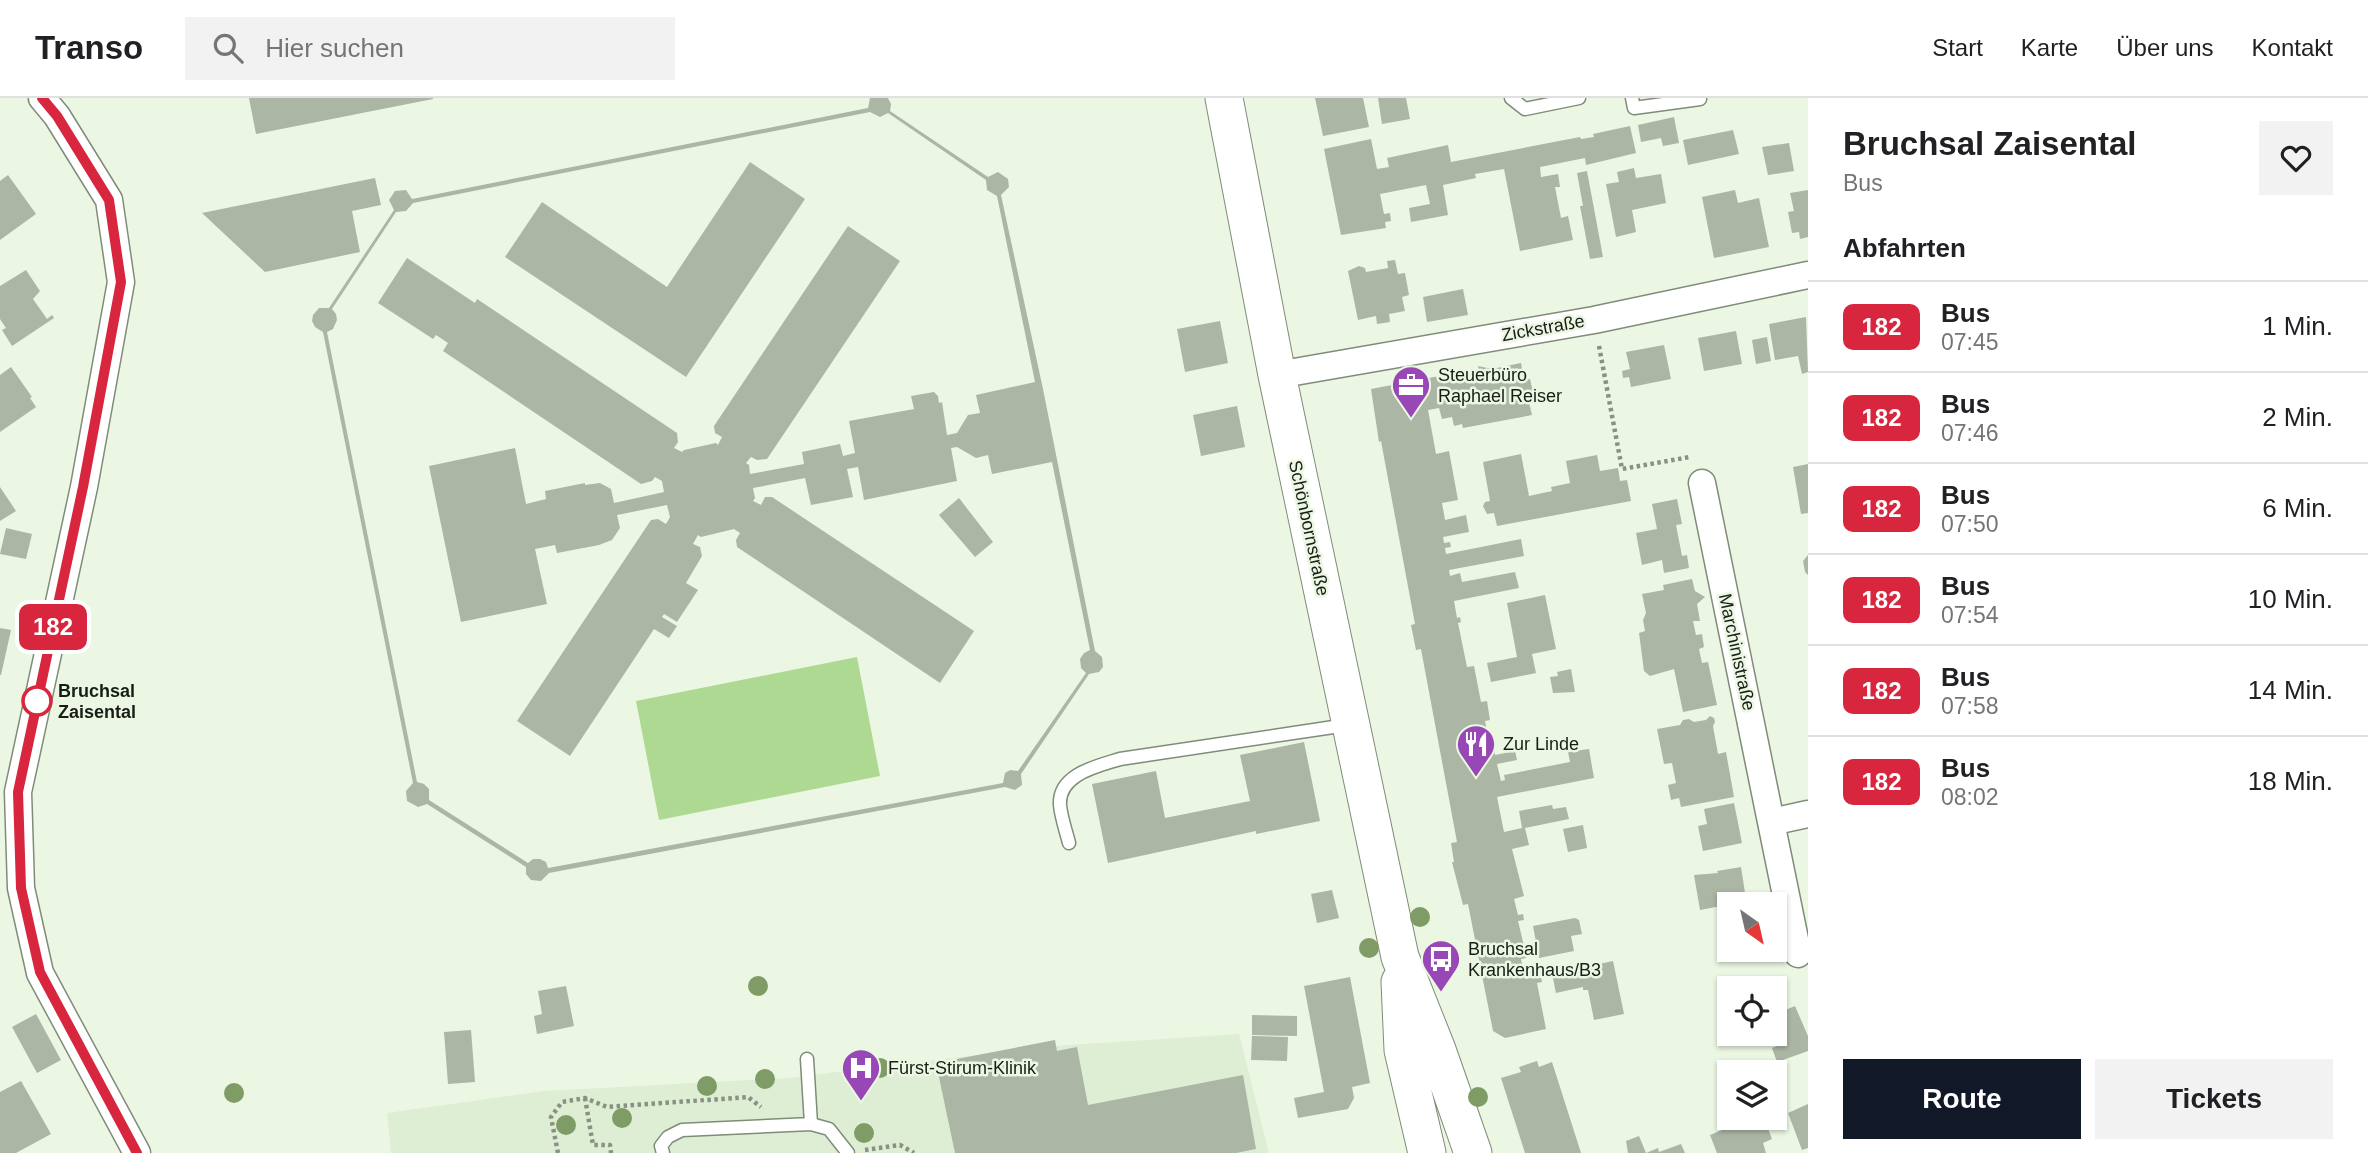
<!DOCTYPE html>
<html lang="de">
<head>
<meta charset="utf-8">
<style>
	:root { --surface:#fff; --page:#f2f2f2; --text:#202124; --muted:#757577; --line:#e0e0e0; --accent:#111827 }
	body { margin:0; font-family:Arial,sans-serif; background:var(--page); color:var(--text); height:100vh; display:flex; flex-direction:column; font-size:26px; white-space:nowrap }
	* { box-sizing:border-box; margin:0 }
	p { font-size:23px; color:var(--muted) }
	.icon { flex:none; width:38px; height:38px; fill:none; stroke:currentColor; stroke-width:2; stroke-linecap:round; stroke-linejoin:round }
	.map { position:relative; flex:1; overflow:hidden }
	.drawer { display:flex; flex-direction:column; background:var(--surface); width:560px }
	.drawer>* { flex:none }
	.badge { padding:0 14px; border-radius:10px; font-size:24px; line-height:46px }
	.needle { width:46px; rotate:146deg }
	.controls { position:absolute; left:1717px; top:794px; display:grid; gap:14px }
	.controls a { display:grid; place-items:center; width:70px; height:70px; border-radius:0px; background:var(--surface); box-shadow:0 2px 5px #0004; font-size:35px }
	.map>.badge { position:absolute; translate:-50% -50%; box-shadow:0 0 0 4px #fff }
	h2 { padding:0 35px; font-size:26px; line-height:63px }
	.round { display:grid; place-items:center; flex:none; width:74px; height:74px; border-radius:0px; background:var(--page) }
	.overview { display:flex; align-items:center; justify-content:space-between; height:119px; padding:0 35px }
	h1 { font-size:33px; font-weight:700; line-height:52px }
	.cta { display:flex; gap:14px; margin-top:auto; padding:14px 35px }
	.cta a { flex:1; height:80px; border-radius:0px; background:var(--accent); color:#fff; font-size:28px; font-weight:700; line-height:80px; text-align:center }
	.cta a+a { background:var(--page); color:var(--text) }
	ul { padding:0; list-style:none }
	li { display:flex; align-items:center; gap:21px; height:91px; padding:0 35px; border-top:2px solid var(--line) }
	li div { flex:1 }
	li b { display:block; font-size:26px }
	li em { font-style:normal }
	li .badge { min-width:77px; font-weight:700; text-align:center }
	header { display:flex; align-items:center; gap:42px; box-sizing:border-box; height:98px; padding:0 35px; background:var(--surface); border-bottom:2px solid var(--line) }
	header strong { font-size:33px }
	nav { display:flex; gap:38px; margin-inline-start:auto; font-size:24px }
	.search { width:490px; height:63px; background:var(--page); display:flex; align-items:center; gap:18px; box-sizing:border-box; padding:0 24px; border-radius:0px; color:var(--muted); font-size:26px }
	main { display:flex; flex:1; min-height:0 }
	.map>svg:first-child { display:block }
	.built { fill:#deeed4 }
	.green { fill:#aed992 }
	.building { fill:#abb6a4; fill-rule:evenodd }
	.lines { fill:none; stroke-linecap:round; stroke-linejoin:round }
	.lane-casing { stroke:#808b79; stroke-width:15 }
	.street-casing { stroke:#808b79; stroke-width:29 }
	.secondary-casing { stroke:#808b79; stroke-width:39 }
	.path { stroke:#899183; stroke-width:4.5; stroke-dasharray:3.5 3.5; stroke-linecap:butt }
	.lane { stroke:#fff; stroke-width:12 }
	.street { stroke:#fff; stroke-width:26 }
	.secondary { stroke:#fff; stroke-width:37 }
	.tree { fill:#809c66 }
	.line-casing { stroke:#fff; stroke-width:16 }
	.line { stroke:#d7263d; stroke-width:10 }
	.stop-dot { fill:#fff; stroke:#d7263d; stroke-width:3.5 }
	.labels { text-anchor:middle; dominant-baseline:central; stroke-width:5; stroke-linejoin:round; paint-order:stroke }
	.street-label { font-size:18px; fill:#191d16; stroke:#ebf7e3 }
	.poi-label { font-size:18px; fill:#191d16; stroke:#ebf7e3; text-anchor:start }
	.stop-label { font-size:18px; font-weight:bold; fill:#191d16; stroke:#ebf7e3; text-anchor:start }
</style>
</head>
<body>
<header>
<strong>Transo</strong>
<div class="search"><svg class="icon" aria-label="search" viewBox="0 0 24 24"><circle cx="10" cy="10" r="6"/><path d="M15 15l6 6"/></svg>Hier suchen</div>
<nav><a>Start</a><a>Karte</a><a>Über uns</a><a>Kontakt</a></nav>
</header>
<main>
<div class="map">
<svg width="1808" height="1055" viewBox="0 0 1808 1055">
	<rect width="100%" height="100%" fill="#ebf7e3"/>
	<path class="built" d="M1239,936l30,119h-878l-4,-40 157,-22 244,-13 264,-32z"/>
	<path class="green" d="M857,559l23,119 -221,44 -23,-119z"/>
	<path class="building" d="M249,0h184v1l-177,35z
		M870,0h18l3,6 -1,7 98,66 10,-5 10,7 1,8 -8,8 42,194 52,262 7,6 1,10 -4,5 -10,2 -68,100 1,11 -7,5 -10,-3 -456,86 -8,8 -10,-1 -5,-6v-7l-99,-63 -9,3 -11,-6 -1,-10 7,-8 -90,-451 -8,-5 -3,-6 1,-6 6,-7h10l65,-98 -5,-10 6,-9 11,-1 6,9 456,-91zM870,14l10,5 8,-4 98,67 1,10 10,6 38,186 -59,13 4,18 -12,2 -11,18 -10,2 -5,-33 -3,1 -1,-7 -4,-4 -23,4 3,13 -65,12 6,32 -12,3 -3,-12 -38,8 2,12 -54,10 -1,-9 -3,-2 5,-6 6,3 10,-1 133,-198 -52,-35 -134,200 1,7 7,4 -4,8 -2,-2 -32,7 -2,2 -8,-4 4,-6 -1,-9 -200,-134 -2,4 -68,-45 -29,45 55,36 3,-4 12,8 -5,8 198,133 11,-3 3,-4 7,4 2,11 -50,11 -3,-14 -11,-6 -15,2v-2l-40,8 1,8 -20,5 -11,-56 -86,18 32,156 86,-18 -12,-55 20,-4 2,8 42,-8 13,-5 8,-12 -3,-13 50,-10 3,12 -4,7 -8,-5 -7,1 -134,201 53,35 84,-127 15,9 8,-12 -15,-9 2,-3 13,8 21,-32 -12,-7 16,-27 -2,-9 -7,-3 5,-9 3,2 33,-8 6,4 -4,7 1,7 203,136 34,-52 -202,-134h-7l-4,8 -8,-4 2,-3 -2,-10 52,-10 6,27 42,-8 -6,-28 11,-2 6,33 93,-19 -6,-33 6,-1 19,11 12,-3 4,19 60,-12 38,188 -6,3 -4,6 1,9 5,5 -68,98 -8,-1 -5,3 -2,10 -455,85 -2,-6 -6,-3h-7l-5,4 -99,-63v-11l-5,-5 -7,-2 -90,-450 6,-3 4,-9 -1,-6 -4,-5 64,-97 10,-1 7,-8z
		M1315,0h48l6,29 -46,9z
		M1378,0h28l4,21 -28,5z
		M1674,19l5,26 -16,3 -2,-8 -20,4 -3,-17z
		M1630,28l6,27 -50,12 -1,-7 -45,9 1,10 17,-3 2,13h-5l6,31 7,-2 5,24 -53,11 -16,-82 -29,5 1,4 -33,7 5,30 -37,7 -2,-14 21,-4 -4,-19 -46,9 4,20 6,-1 1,8 -6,1 1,6 -45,7 -17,-86 47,-10 6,30 12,-2 -2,-9 61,-13 3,17 129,-25 1,2 13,-2 -1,-3z
		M1733,32l6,24 -51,11 -5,-25z
		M1789,45l5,28 -26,4 -6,-28z
		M750,64l55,37 -119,178 -181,-120 37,-55 125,85z
		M1634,70l2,10 25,-4 5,29 -34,7 4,22 -20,5 -10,-53 13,-2 -2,-10z
		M1587,73l16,86 -13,2 -10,-53h3l-6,-33z
		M8,77l28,39 -36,26v-59z
		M375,80l6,27 -29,6 8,41 -95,20 -63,-59z
		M1735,92l3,13 21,-5 10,49 -55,11 -12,-61z
		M1808,92v47l-8,2 -1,-7 -7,1 -4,-21 6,-1 -4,-18z
		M1395,162l3,14 7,-1 4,22 -7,2 3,14 -16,3 1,8 -13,2 -1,-8 -18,4 -10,-49 11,-5 6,2 1,4 22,-4 -1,-7z
		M26,172l14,21 -7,8 14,20 5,-4 2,3 -42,28 -10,-16 4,-2 -6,-9v-33z
		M1463,191l5,26 -41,7 -4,-25z
		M1806,219l2,55 -6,2 -4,-18 -23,4 -6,-36z
		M1220,223l8,42 -43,9 -8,-43z
		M1736,233l6,33 -38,7 -6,-33z
		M1767,239l4,24 -15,3 -4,-24z
		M1664,247l7,34 -40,8 -2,-10 -6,1 -1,-7 8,-2 -4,-17z
		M1521,265l3,17 6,-1 4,18 -6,1 4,17 -69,13 -1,-4 -8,2 -2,-9 -10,2 -3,-11 -11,2 8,44 13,-3 9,49 -16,3 3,17 21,-5 3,17 -26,5 1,6 6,-1 1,5 -6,1 1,6 75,-15 3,17 -75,14 1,6 10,-3 2,9 53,-10 4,16 -65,13 3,17 3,-1 1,5 -3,1 9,44 7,-1 7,36 6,-1 3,19 -5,1 2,11 3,-1 5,24 20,-4 2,9 -20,4 4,17 4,-1 -1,-5 66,-13 -2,-10 21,-3 5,29 -97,19 7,35 18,-4 -3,-17 33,-6 1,4 13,-2 3,12 -44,9 4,17 -17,4 12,47 -10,3 4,16 5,-1 1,6 -6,1 6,25 -6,1 2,6 4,-1 2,6 -5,1 4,20 16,-3 1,6 -5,1 9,46 -41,9 -12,-7 -25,-127 -5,1 -11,-43h2l-3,-19 6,-1 -36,-193 -5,1 -5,-25 4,-1 -34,-183 -2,1 -8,-53 84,-16v3l24,-5 -1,-5 14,3z
		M11,269l21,30 -2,1 6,9 -36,25v-57z
		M1237,308l8,41 -44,9 -8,-41z
		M1521,356l8,42 23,-5 -1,-4 19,-4 -4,-22 31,-6 3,16 18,-3 2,13 7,-1 4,21 -134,25 -3,-13 -7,1 -4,-8 2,-4 5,-1 -7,-39z
		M1808,366v49l-7,1 -8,-47z
		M0,389l16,24 -16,10z
		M959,400l34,44 -18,15 -36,-42z
		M1677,401l5,25 -6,1 6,31 5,-1 2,13 -25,5 -2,-13 -20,5 -6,-32 21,-4 -5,-25z
		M6,430l26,6 -6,25 -26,-5z
		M1808,457v20l-3,-3 -2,-11z
		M1692,481l3,12 10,6 -8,7 3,17h-7l3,14 6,-1 2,13 -5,2 3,14 6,-1 9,43 -34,7 -9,-43 -24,7 -6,-5 -5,-38 6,-2 -2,-11 3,-7 -4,-19 22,-4 -1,-5z
		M1545,497l11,54 -24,5 4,19 -45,9 -4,-19 30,-6 -10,-54z
		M0,530l11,2 -10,45h-1z
		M1571,571l4,23 -22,1 -3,-16 8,-1 -1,-4z
		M1710,618l4,2 1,4 -2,4 5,28 8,-2 8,45 -53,10 -2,-9 -8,2 -3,-15 8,-2 -4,-20 -8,1 -7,-35 23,-4 3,-5 6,-1 5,3 12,-2z
		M1304,644l16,79 -64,13v-3l-148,32 -16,-79 64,-13 9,47 85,-17 -10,-46z
		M1734,705l8,40 -39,8 -5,-25 9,-2 -3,-15z
		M1583,727l4,23 -19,4 -5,-23z
		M1741,769l5,32 6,-1 1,2 -53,10 -6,-35 24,-2 -1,-2z
		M1332,792l7,28 -22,5 -6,-29z
		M1575,820l4,2 3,14 -11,2 3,15 -35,7 -6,-32z
		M1613,863l11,53 -30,6 -6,-30h-5v-3l-27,6 -4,-19z
		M1350,879l20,106 -18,4 2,11 -6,11 -50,9 -4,-20 30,-6 -20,-106z
		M566,888l8,40 -37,8 -3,-18 8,-2 -4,-23z
		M1795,908l13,30v15l-31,11 -5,-14 5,-2 -4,-9 -4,3 -3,-6h8v-19z
		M36,916l25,46 -24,13 -25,-46z
		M1252,917l45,1v20l-45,-1z
		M471,932l4,52 -27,2 -4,-52z
		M1252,938l36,1 -1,24 -36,-1z
		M1055,942l2,11 20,-4 11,58 155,-30 13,74 -20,4h-281l-19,-90z
		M1537,963l2,6 13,-5 29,91h-56l-24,-75 20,-6 -2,-5z
		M21,983l30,53 -35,19h-16v-61z
		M1808,1006v44l-6,2 -14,-37z
		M1752,1020h12l8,21 -9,4 3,10h-49l-7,-18z
		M1639,1038l7,17 12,-5 1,4 22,-8 4,9h-57l-2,-12z"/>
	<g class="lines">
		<g class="lane-casing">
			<path id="lane" d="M1511,0l14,11 54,-11
				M1632,0l2,10 66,-9
				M1069,745c-3,-12 -8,-26 -9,-38 -2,-31 38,-39 60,-46l227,-34
				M807,961l4,65
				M663,1055l-2,-7 7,-9 14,-7 129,-6 18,5 19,24"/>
		</g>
		<g class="street-casing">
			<path id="street" d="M42,0l15,18 52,84 12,82 -37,205 -66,305 3,96 19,85 97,180
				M1277,277l317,-55 214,-45
				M1702,385l69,339 37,-8
				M1771,724l27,132"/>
		</g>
		<g class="secondary-casing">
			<path id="secondary" d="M1224,0l53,277 123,582 37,93 36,103
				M1400,884l3,68 24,103"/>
		</g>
		<path class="path" d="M1599,248l23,123 68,-12
			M585,1000l8,47h17l1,8
			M865,1052l35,-5 14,8
			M558,1055l-7,-36 11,-15 23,-4 22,9 141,-10 13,10"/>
		<use href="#lane" class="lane"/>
		<use href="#street" class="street"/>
		<use href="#secondary" class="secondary"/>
	</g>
	<g class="tree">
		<circle cx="1420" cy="819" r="10"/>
		<circle cx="1369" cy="850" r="10"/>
		<circle cx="758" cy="888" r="10"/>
		<circle cx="880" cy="970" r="10"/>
		<circle cx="765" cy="981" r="10"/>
		<circle cx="707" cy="988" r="10"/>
		<circle cx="234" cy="995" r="10"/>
		<circle cx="1478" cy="999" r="10"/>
		<circle cx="622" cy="1020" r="10"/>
		<circle cx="566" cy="1027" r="10"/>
		<circle cx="864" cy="1035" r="10"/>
	</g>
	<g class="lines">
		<g class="line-casing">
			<path id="line" d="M42,0l15,18 52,84 12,82 -38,205 -65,305 3,96 19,84 97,181"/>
		</g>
		<use href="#line" class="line"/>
	</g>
	<defs>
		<g id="office-pin" transform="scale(2.0125)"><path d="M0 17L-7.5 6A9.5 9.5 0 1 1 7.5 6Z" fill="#9747b6" stroke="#ebf7e3"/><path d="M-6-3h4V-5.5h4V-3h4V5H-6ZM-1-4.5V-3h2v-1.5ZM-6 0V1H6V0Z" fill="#fff"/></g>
		<g id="restaurant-pin" transform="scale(2.0125)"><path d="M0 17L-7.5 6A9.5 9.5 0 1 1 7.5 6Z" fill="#9747b6" stroke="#ebf7e3"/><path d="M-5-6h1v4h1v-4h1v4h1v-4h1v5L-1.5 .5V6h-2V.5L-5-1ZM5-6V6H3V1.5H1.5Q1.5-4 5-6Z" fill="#fff"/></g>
		<g id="bus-pin" transform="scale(2.0125)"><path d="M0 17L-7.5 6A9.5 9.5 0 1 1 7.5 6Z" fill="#9747b6" stroke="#ebf7e3"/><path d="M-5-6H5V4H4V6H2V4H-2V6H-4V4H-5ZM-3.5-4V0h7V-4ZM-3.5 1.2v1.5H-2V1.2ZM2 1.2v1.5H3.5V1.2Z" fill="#fff"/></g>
		<g id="hospital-pin" transform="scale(2.0125)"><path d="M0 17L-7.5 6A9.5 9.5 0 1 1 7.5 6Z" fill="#9747b6" stroke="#ebf7e3"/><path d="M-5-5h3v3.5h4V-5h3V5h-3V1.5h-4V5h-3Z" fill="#fff"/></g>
	</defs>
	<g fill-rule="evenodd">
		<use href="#office-pin" x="1411" y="287"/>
		<use href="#restaurant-pin" x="1476" y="646"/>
		<use href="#bus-pin" x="1441" y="861"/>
		<use href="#hospital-pin" x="861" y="970"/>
	</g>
	<circle class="stop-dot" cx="37" cy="603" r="14"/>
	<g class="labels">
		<g class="street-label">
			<text transform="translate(1543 230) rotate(-10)">Zickstraße</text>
			<text transform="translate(1309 430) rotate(78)">Schönbornstraße</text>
			<text transform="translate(1737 554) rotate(78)">Marchinistraße</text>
		</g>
		<g class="poi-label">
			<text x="1438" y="277">Steuerbüro<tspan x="1438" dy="21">Raphael Reiser</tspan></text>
			<text x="1503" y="646">Zur Linde</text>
			<text x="1468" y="851">Bruchsal<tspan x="1468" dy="21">Krankenhaus/B3</tspan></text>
			<text x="888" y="970">Fürst-Stirum-Klinik</text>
		</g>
		<g class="stop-label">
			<text x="58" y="593">Bruchsal<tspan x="58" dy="21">Zaisental</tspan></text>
		</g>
	</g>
</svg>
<div class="controls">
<a><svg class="needle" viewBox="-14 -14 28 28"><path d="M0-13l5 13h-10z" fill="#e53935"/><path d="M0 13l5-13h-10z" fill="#757577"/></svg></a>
<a><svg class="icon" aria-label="locate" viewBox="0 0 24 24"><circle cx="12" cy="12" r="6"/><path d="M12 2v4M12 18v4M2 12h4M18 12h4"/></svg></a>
<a><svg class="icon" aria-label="layers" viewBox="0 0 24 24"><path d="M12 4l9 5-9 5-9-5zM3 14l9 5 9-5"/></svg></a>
</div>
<b class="badge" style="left:53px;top:529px;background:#d7263d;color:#fff">182</b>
</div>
<section class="drawer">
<div class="overview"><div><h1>Bruchsal Zaisental</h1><p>Bus</p></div><a class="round"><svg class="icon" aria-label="heart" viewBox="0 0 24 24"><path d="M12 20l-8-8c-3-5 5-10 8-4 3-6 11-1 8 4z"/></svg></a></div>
<h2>Abfahrten</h2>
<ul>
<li><span class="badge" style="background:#d7263d;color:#fff">182</span><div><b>Bus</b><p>07:45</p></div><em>1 Min.</em></li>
<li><span class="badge" style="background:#d7263d;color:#fff">182</span><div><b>Bus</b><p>07:46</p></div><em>2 Min.</em></li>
<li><span class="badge" style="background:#d7263d;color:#fff">182</span><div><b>Bus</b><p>07:50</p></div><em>6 Min.</em></li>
<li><span class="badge" style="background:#d7263d;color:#fff">182</span><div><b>Bus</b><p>07:54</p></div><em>10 Min.</em></li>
<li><span class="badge" style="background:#d7263d;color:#fff">182</span><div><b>Bus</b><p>07:58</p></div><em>14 Min.</em></li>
<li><span class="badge" style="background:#d7263d;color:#fff">182</span><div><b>Bus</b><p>08:02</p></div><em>18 Min.</em></li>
</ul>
<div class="cta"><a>Route</a><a>Tickets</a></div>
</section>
</main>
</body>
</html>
